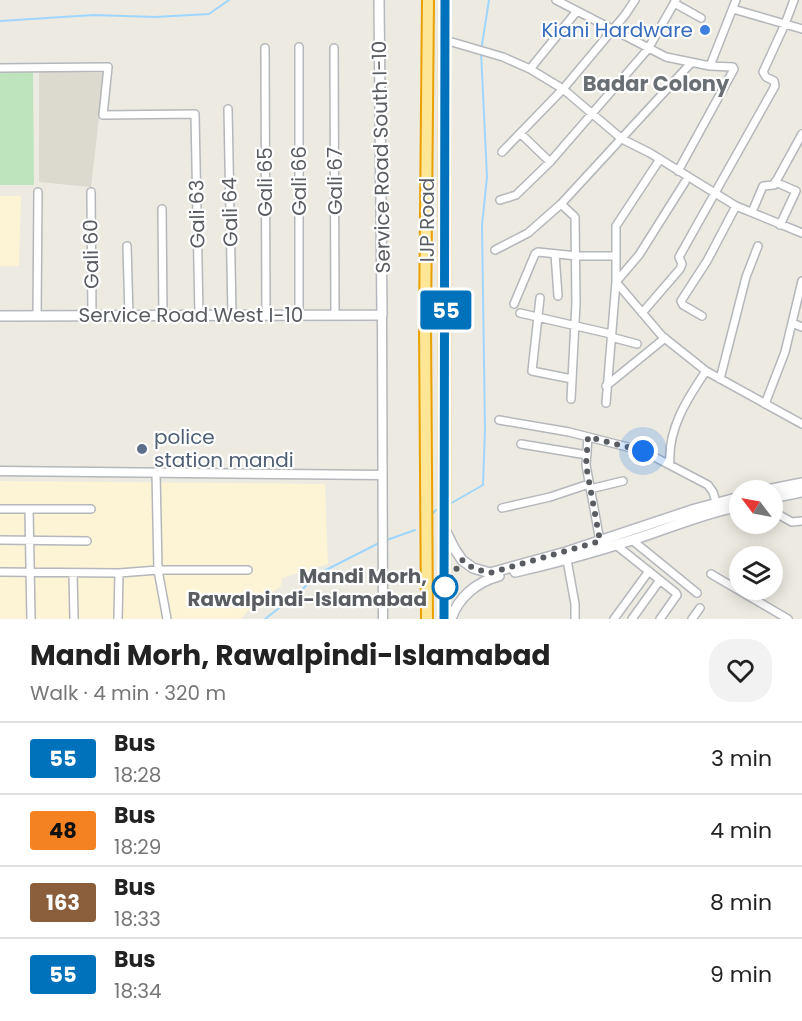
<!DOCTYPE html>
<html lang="en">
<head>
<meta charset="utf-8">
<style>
	:root { --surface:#fff; --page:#f2f2f2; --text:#222; --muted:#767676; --line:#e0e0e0 }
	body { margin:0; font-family:Poppins,sans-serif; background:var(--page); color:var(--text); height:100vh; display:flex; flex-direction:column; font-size:22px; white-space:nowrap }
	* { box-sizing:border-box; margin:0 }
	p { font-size:20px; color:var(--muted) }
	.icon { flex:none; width:33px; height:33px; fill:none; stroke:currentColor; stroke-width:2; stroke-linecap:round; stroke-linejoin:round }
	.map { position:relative; height:619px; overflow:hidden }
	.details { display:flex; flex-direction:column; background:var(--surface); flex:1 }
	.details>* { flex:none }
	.badge { padding:0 12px; border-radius:4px; font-size:21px; line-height:39px }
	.needle { width:39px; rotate:302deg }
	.fabs { position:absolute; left:729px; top:480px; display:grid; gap:12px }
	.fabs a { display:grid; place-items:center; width:54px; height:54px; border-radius:50%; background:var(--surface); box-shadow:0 3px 15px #0003; font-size:30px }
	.you { position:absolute; width:30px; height:30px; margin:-15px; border:4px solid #fff; border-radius:50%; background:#1a73e8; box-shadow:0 0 0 9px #1a73e833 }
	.map>.badge { position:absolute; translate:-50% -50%; box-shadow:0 0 0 3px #fff }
	.round { display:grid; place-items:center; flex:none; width:63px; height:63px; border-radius:24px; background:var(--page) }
	.headline { display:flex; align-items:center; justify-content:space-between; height:102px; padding:0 30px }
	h1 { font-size:28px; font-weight:700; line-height:45px }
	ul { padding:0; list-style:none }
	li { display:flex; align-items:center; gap:18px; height:72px; padding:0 30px; border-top:2px solid var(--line) }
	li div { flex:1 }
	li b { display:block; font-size:22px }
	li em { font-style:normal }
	li .badge { min-width:66px; font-weight:700; text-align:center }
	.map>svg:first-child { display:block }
	.commercial { fill:#fdf3d5 }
	.education { fill:#dcd9cf }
	.green { fill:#bde4bd }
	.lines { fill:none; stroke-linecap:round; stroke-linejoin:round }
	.stream { stroke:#9fd6fe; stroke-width:2 }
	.minor-casing { stroke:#b4b7bb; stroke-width:10 }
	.tertiary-casing { stroke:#b4b7bb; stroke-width:11 }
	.secondary-casing { stroke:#b5b8be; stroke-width:12 }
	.trunk-casing { stroke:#eba002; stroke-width:14 }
	.minor { stroke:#fff; stroke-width:7 }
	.tertiary { stroke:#fff; stroke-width:8 }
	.secondary { stroke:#fff; stroke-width:9 }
	.trunk { stroke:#fde696; stroke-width:10 }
	.line-casing { stroke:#fff; stroke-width:14 }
	.line { stroke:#0072bc; stroke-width:9 }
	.walk { stroke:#595d62; stroke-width:6; stroke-dasharray:0 10.8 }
	.shop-dot { fill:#3f7fe0; stroke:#fff; stroke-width:2 }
	.service-dot { fill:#5c6f8a; stroke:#fff; stroke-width:2 }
	.stop-dot { fill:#fff; stroke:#0072bc; stroke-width:3 }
	.labels { text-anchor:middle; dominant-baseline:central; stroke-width:4.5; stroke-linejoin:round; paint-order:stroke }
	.shop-label { font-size:20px; fill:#366cbe; stroke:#fff; text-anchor:end }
	.street-label { font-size:20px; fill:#595d62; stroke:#fff }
	.service-label { font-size:20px; fill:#4e5e75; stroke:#fff; text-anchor:start }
	.stop-label { font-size:20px; font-weight:bold; fill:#595d62; stroke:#fff; text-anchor:end }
	.neighbourhood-label { font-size:21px; font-weight:bold; fill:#6a6f74; stroke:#fff }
</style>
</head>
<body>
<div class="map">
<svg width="802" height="619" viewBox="0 0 802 619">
	<rect width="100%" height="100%" fill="#eceae1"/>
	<path class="commercial" d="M0,196h21l-2,70h-19z
		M0,481l325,3 3,80 -46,14 -1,8 -31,23 -9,10h-241z"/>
	<path class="education" d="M39,71l65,2 -13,114 -52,-5z"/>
	<path class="green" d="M33,71l1,114h-34v-113z"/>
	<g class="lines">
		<path class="stream" d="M0,21l94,-6 61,2 54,-3 20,-14
			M448,505l35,-20 2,-56 -3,-204 5,-48 -6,-126 8,-51
			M431,515l5,-5
			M384,541l31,-11
			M265,619l36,-28 15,-16 63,-32"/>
		<g class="minor-casing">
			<path id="minor" d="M556,0l110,57 44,9 23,1 1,2 -56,102
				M674,3l27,15
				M733,9l52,15 9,-24
				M445,40l58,17 27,12 33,20 59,50 28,14 86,53 66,27
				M299,47v268
				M265,48l1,267
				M334,48l1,267
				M710,66l26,-66
				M0,68l108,-1 -5,48 92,-1 4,201
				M530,69l47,-58
				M228,109l4,206
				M521,134l29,28
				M502,152l61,-63 62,-74 10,-15
				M660,159l-44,67v56l46,54 44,35 96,53
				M775,182l21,9 -16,34
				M91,192l1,124
				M500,200l16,-5 34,-33 98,-113 28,-49
				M561,204l14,13 1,86 -5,96
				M162,209l1,107
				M752,212l11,-26 11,-1 28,-51
				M127,246l2,70
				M495,250l33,-17 33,-29 130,-141
				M555,254l3,42
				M540,298l-8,73 40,8
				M514,304l21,-50 3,-2 39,4h39
				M520,313l91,21
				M642,313l38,-44 2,-5 -3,-7 96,-171 -1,-5 -8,-4 -3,-5 22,-48 17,5
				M37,316l1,-124
				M702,316l-19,-11 -2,-4 26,-40 29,-55
				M792,323l10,4
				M611,337l26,7
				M720,379l26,-102 12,-31
				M606,386l59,-48
				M606,403l10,-121 23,-27 46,-73
				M765,404l20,-52 17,-71
				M499,420l70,12 74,19 65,34 5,7 3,10
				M588,437l-2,28 14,76
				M521,444l66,11
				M670,465c-3,-35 17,-66 36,-94
				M156,472l2,98 9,49
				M590,489l33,-8
				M502,508l48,-11 39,-13
				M0,509h91
				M29,509l2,110
				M772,511l20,11 10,-1
				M0,540l87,1
				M632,540l65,53
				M616,545l60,48 1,2 -17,24
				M567,560l8,44v15
				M0,572l119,1 39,-3h90
				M73,573l1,46
				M711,574l77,45
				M118,619l1,-46
				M614,619l35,-48
				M632,619l28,-39
				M692,619l8,-11"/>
		</g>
		<g class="tertiary-casing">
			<path id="tertiary" d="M382,315l1,304
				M0,471l382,4"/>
		</g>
		<g class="secondary-casing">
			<path id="secondary" d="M0,316l382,-1 -3,-315
				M767,490l35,-7
				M772,498l30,-6
				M445,530l9,18 8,12 11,8 17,5 76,-21 129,-43 45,-12
				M515,572c40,-9 80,-20 120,-33 35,-11 68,-26 105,-33
				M451,619c7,-21 25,-37 48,-43"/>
		</g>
		<g class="trunk-casing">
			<path id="trunk" d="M427,619l-2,-296 3,-323
				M444,619l1,-619"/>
		</g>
		<use href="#minor" class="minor"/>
		<use href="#tertiary" class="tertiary"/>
		<use href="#secondary" class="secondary"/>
		<use href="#trunk" class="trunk"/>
	</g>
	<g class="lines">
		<g class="line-casing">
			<path id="line" d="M444,619l1,-619"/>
		</g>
		<use href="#line" class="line"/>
		<path class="walk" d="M445,587l17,-27 11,8 17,5 110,-32 -14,-76 2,-28 55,14"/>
	</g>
	<circle class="shop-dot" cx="705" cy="30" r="6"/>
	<circle class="service-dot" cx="142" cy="449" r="6"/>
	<circle class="stop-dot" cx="445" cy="587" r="12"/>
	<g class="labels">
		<g class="shop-label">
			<text x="693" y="30">Kiani Hardware</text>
		</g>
		<g class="street-label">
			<text transform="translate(381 157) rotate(-91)">Service Road South I-10</text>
			<text transform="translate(299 181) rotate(-90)">Gali 66</text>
			<text transform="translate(335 181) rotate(-90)">Gali 67</text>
			<text transform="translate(265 182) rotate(-90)">Gali 65</text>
			<text transform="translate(230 212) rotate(-91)">Gali 64</text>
			<text transform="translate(197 214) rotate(-91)">Gali 63</text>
			<text transform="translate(427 220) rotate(-90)">IJP Road</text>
			<text transform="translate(91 254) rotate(-91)">Gali 60</text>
			<text x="191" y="315">Service Road West I-10</text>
		</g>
		<g class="service-label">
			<text x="154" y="437">police<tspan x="154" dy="23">station mandi</tspan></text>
		</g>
		<g class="stop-label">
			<text x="427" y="576">Mandi Morh,<tspan x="427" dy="23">Rawalpindi-Islamabad</tspan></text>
		</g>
		<g class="neighbourhood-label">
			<text x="656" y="83">Badar Colony</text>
		</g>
	</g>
</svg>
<div class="fabs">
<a><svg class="needle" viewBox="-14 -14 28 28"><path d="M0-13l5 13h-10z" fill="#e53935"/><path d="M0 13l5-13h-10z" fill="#767676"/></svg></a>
<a><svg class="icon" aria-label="layers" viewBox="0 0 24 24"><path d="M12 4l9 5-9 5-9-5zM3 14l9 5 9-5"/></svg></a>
</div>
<div class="you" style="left:643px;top:451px"></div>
<b class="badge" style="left:446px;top:310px;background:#0072bc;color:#fff">55</b>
</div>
<section class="details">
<div class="headline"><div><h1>Mandi Morh, Rawalpindi-Islamabad</h1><p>Walk · 4 min · 320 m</p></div><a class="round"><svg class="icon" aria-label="heart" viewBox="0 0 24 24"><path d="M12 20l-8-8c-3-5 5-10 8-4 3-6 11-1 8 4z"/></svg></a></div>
<ul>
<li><span class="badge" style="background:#0072bc;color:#fff">55</span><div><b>Bus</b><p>18:28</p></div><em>3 min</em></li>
<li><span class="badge" style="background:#f58220;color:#111">48</span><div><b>Bus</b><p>18:29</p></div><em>4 min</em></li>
<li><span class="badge" style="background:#8b5e3c;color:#fff">163</span><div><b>Bus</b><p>18:33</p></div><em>8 min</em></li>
<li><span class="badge" style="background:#0072bc;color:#fff">55</span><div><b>Bus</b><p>18:34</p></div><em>9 min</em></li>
</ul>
</section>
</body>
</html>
